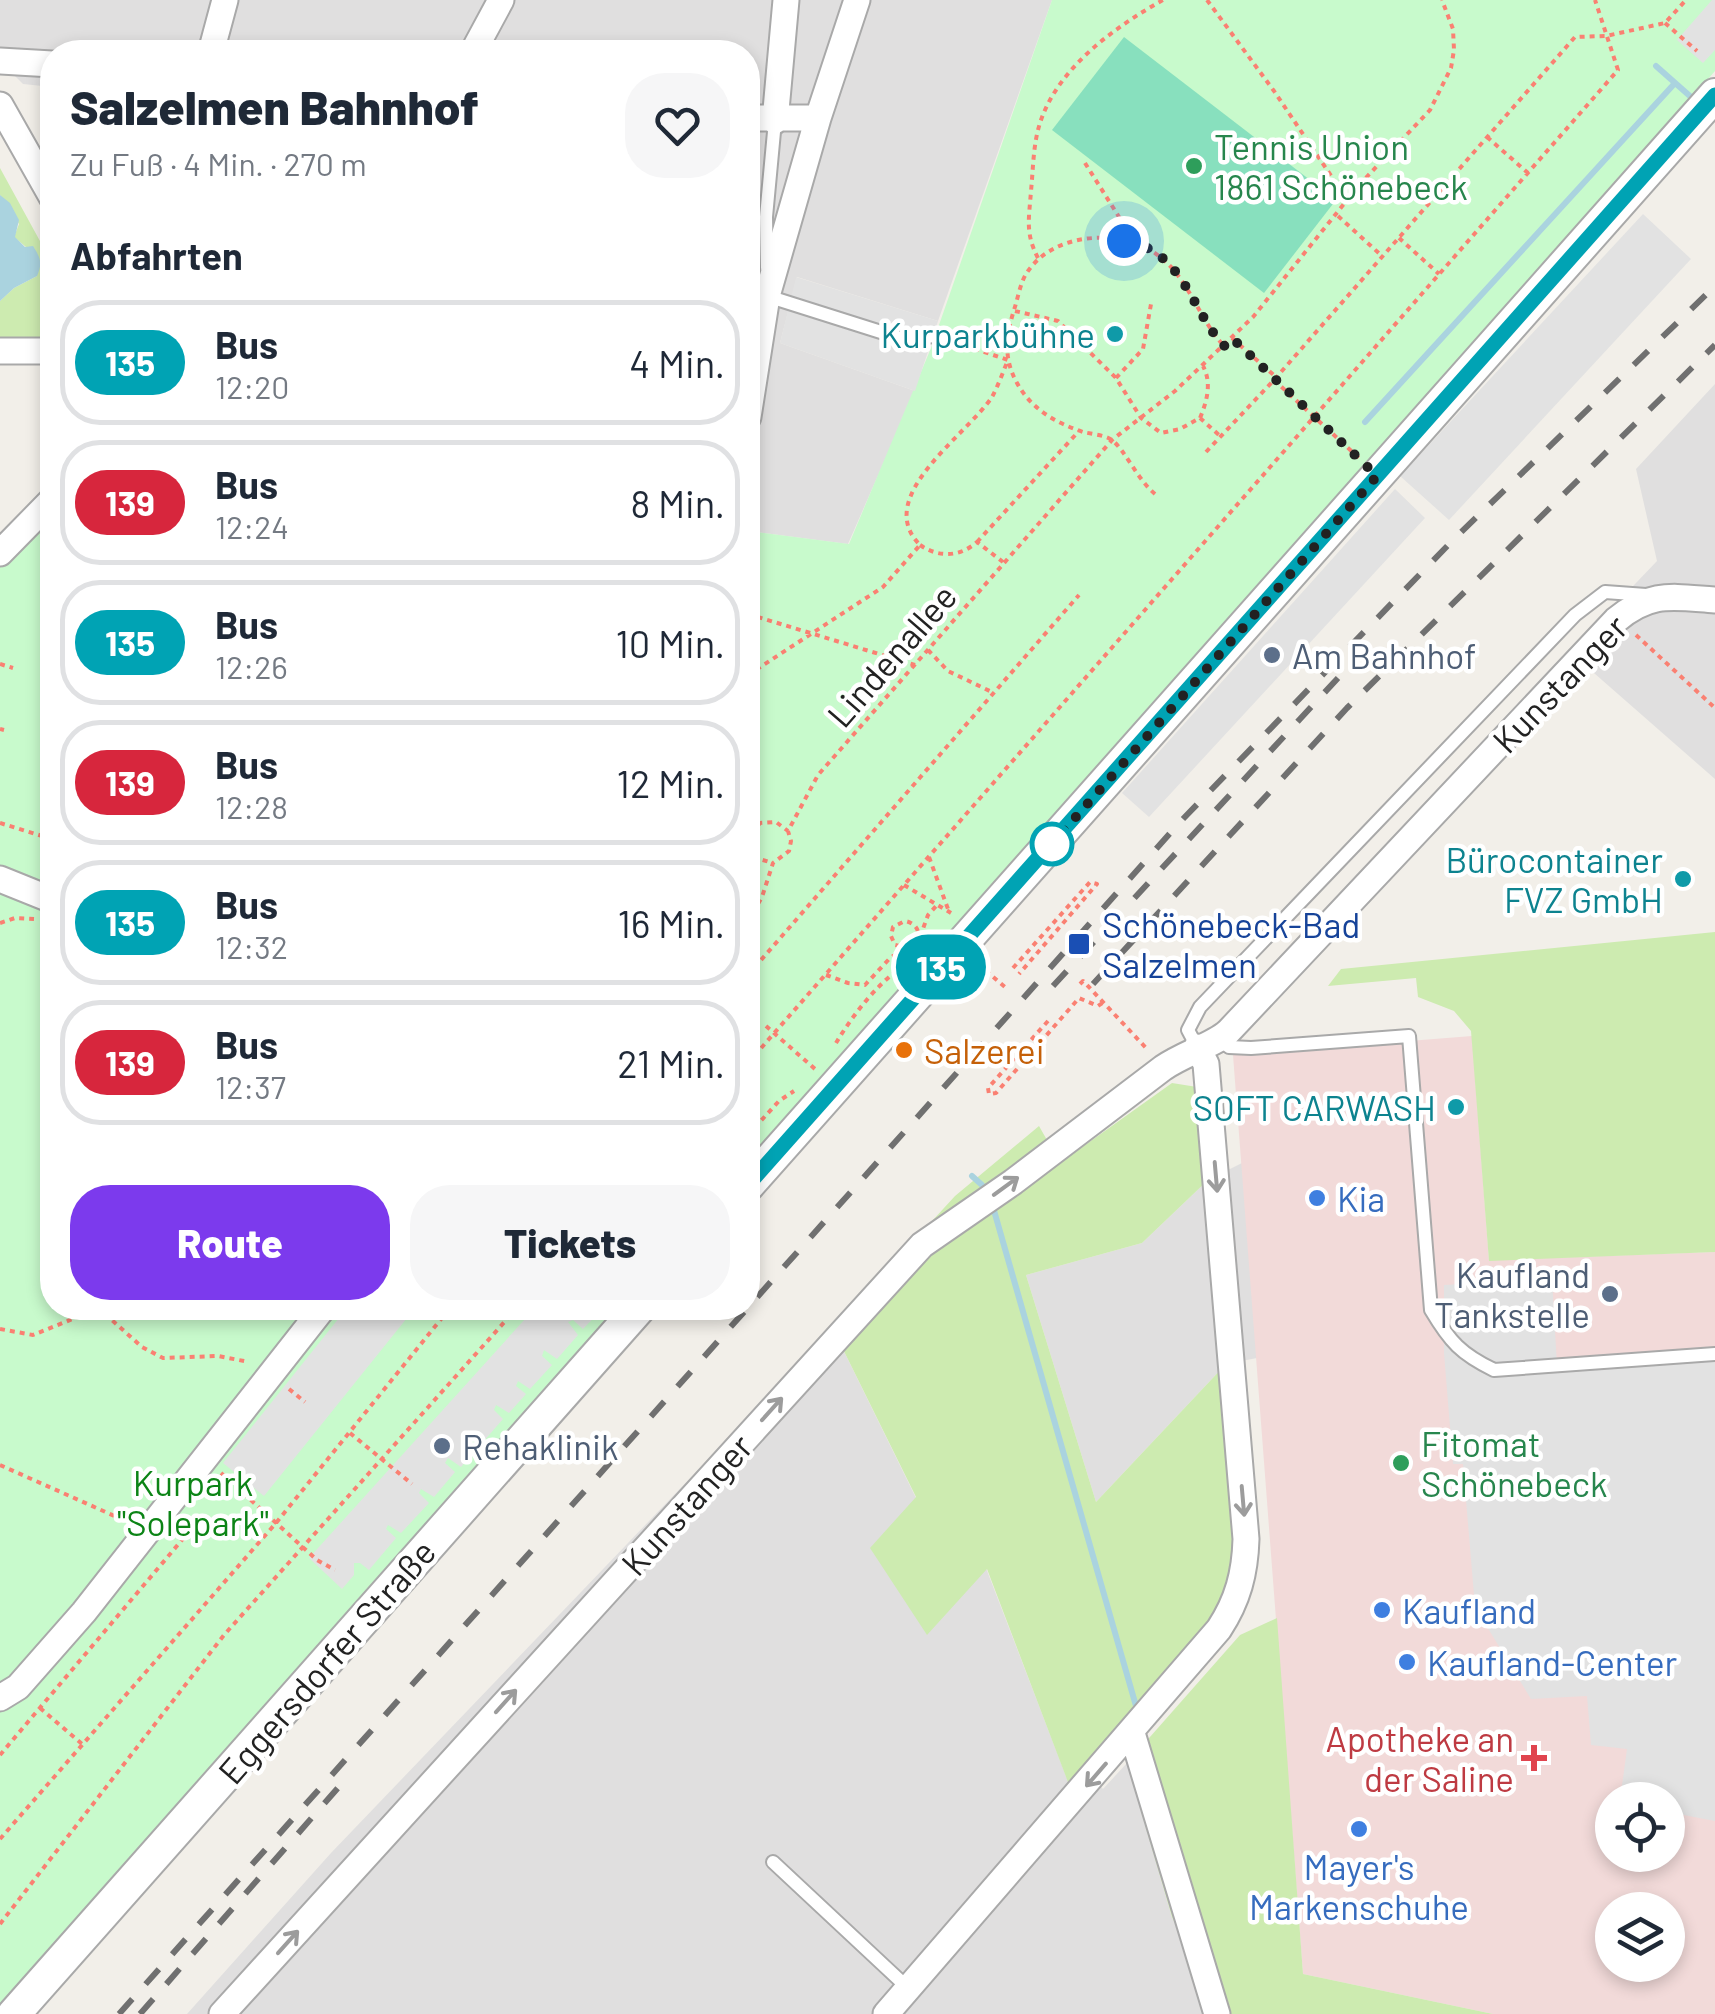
<!DOCTYPE html>
<html lang="de">
<head>
<meta charset="utf-8">
<style>
	:root { --surface:#fff; --page:#f6f6f7; --text:#1f2937; --muted:#747a83; --line:#e0e1e3; --accent:#7c3aed }
	body { margin:0; font-family:Barlow,sans-serif; background:var(--page); color:var(--text); height:100vh; display:flex; flex-direction:column; font-size:38px; white-space:nowrap }
	* { box-sizing:border-box; margin:0 }
	p { font-size:32px; color:var(--muted) }
	.icon { flex:none; width:55px; height:55px; fill:none; stroke:currentColor; stroke-width:2; stroke-linecap:round; stroke-linejoin:round }
	.map { position:relative; flex:1; overflow:hidden }
	.details { position:absolute; left:40px; top:40px; width:720px; height:1280px; display:flex; flex-direction:column; background:var(--surface); border-radius:40px; box-shadow:0 5px 15px #0003 }
	.details>* { flex:none }
	.badge { padding:0 20px; border-radius:32px; font-size:35px; line-height:65px }
	.tools { position:absolute; left:1595px; top:1782px; display:grid; gap:20px }
	.tools a { display:grid; place-items:center; width:90px; height:90px; border-radius:50%; background:var(--surface); box-shadow:0 5px 15px #0003; font-size:50px }
	.you { position:absolute; width:50px; height:50px; margin:-25px; border:8px solid #fff; border-radius:50%; background:#1a73e8; box-shadow:0 0 0 15px #1a73e833 }
	.map>.badge { position:absolute; translate:-50% -50%; box-shadow:0 0 0 5px #fff }
	h2 { padding:0 30px; font-size:38px; line-height:90px }
	.round { display:grid; place-items:center; flex:none; width:105px; height:105px; border-radius:40px; background:var(--page) }
	.summary { display:flex; align-items:center; justify-content:space-between; height:170px; padding:0 30px }
	h1 { font-size:48px; font-weight:800; line-height:75px }
	.cta { display:flex; gap:20px; margin-top:auto; padding:20px 30px }
	.cta a { flex:1; height:115px; border-radius:40px; background:var(--accent); color:#fff; font-size:40px; font-weight:800; line-height:115px; text-align:center }
	.cta a+a { background:var(--page); color:var(--text) }
	ul { padding:0; list-style:none }
	li { display:flex; align-items:center; gap:30px; height:125px; margin:0 20px 15px; padding:0 10px; border:5px solid var(--line); border-radius:40px }
	li div { flex:1 }
	li b { display:block; font-size:38px }
	li em { font-style:normal }
	li .badge { min-width:110px; font-weight:700; text-align:center }
	.map>svg:first-child { display:block }
	.residential { fill:#e0dfdf }
	.commercial { fill:#f2dad9; fill-rule:evenodd }
	.grass { fill:#cdebb0 }
	.park { fill:#c8facc }
	.pitch { fill:#88e0be }
	.parking { fill:#e2e2e2 }
	.water { fill:#aad3df }
	.lines { fill:none; stroke-linecap:round; stroke-linejoin:round }
	.stream { stroke:#aad3df; stroke-width:6 }
	.service-casing { stroke:#a9a9a9; stroke-width:16 }
	.minor-casing { stroke:#a9a9a9; stroke-width:29 }
	.tertiary-casing { stroke:#a9a9a9; stroke-width:36 }
	.path { stroke:#fa8072; stroke-width:4; stroke-dasharray:5 5; stroke-linecap:butt }
	.service { stroke:#fff; stroke-width:12 }
	.minor { stroke:#fff; stroke-width:25 }
	.tertiary { stroke:#fff; stroke-width:32 }
	.rail { stroke:#707070; stroke-width:6; stroke-dasharray:20 20; stroke-linecap:butt }
	.oneway { stroke:#9c9c9c }
	.line-casing { stroke:#fff; stroke-width:22 }
	.line { stroke:#00a3b4; stroke-width:15 }
	.walk { stroke:#222; stroke-width:10; stroke-dasharray:0 18 }
	.leisure-dot { fill:#2e9e5b; stroke:#fff; stroke-width:4 }
	.culture-dot { fill:#0f9aa8; stroke:#fff; stroke-width:4 }
	.service-dot { fill:#5c6f8a; stroke:#fff; stroke-width:4 }
	.stop-dot { fill:#fff; stroke:#00a3b4; stroke-width:5 }
	.transit-dot { fill:#1a4fb4; stroke:#fff; stroke-width:4 }
	.food-dot { fill:#e8710a; stroke:#fff; stroke-width:4 }
	.shop-dot { fill:#3f7fe0; stroke:#fff; stroke-width:4 }
	.health-dot { fill:#e0444e; stroke:#fff; stroke-width:4 }
	.labels { text-anchor:middle; dominant-baseline:central; stroke-width:9; stroke-linejoin:round; paint-order:stroke }
	.leisure-label { font-size:35px; fill:#27864d; stroke:#fff; text-anchor:start }
	.culture-label { font-size:35px; fill:#0d838f; stroke:#fff; text-anchor:end }
	.street-label { font-size:35px; fill:#222; stroke:#fff }
	.service-label { font-size:35px; fill:#4e5e75; stroke:#fff; text-anchor:start }
	.transit-label { font-size:35px; fill:#164399; stroke:#fff; text-anchor:start }
	.food-label { font-size:35px; fill:#c56008; stroke:#fff; text-anchor:start }
	.shop-label { font-size:35px; fill:#366cbe; stroke:#fff; text-anchor:start }
	.park-label { font-size:35px; fill:#0c8416; stroke:#fff }
	.health-label { font-size:35px; fill:#be3a42; stroke:#fff; text-anchor:end }
</style>
</head>
<body>
<div class="map">
<svg width="1715" height="2014" viewBox="0 0 1715 2014">
	<rect width="100%" height="100%" fill="#f2efe9"/>
	<path class="residential" d="M0,0h1052l-114,321 -141,-44 -17,66 135,48 -67,153 -100,-13v-479h-696v35l-29,-3 -23,-23z
		M1715,384v395l-145,-127 87,-91 -21,-92z
		M1242,1163l15,195 -31,6 -130,138 -70,-227 116,-32 66,-63z
		M833,1329l83,169 70,70 85,221 18,-18 14,18 24,-26 45,154 45,97h-1030l144,-161z"/>
	<path class="commercial" d="M1472,1036l17,224 226,-8v762h-222l-190,-40 -70,-919zM1612,1800h56v55h-56zM1612,1910h56v55h-56z"/>
	<path class="grass" d="M0,168l52,95v83l-52,-1v-44l14,-13 23,-12 -11,-29 -12,-10 5,-13 -19,-29z
		M1715,932v320l-226,9 -18,-230 -17,-20 -36,-14 -2,-19 -88,8 13,-17z
		M1172,1083l25,4 11,93 -66,63 -116,32 70,227 130,-138c6,82 21,167 -5,247l-150,179 -84,-221 -60,66 -57,-87 46,-51 -83,-168 122,-133 84,-70 21,37z
		M1277,1618l26,356 190,40h-276l-45,-97 -45,-154 113,-128z"/>
	<path class="park" d="M1052,0h663v71l-967,1098v-638l101,13 82,-196z
		M52,503v805h574l-626,706v-1462z"/>
	<path class="pitch" d="M1124,37l212,163 -72,93 -212,-163z"/>
	<path class="parking" d="M1712,0h3v50l-12,13 -26,-23z
		M1643,214l48,45 -242,261 -49,-44z
		M796,277l142,44 -23,70 -135,-48z
		M1395,489l30,29 -276,299 -27,-24z
		M1552,1279l5,86 158,-9v465l-47,-9v-12h-48l7,-51 -36,-4 -4,-49 -56,3 -56,-92 -12,-143h-10l-9,-111v-68z
		M347,1308h68l-151,188 -41,-33z
		M535,1308h68l-20,21 -10,-9 -5,2 10,13 -21,24 -13,-9 -2,6 10,9 -22,24 -12,-8 -2,5 10,8 -17,19 -13,-8 -2,5 9,9 -21,24 -13,-9 -2,5 10,9 -16,19 -13,-9 -3,5 10,9 -21,25 -13,-8 -2,4 10,10 -28,30 -13,-8 -2,4 10,9 -27,32 -9,-7h-6v12l-12,14 -33,-31z"/>
	<path class="water" d="M0,195l10,8 9,17 -4,17 10,10 8,-1c7,11 10,17 4,30l-23,12 -14,13z"/>
	<g class="lines">
		<path class="stream" d="M1656,66l35,31
			M1365,422l310,-339
			M972,1176l10,9
			M993,1207l143,499"/>
		<g class="service-casing">
			<path id="service" d="M767,268l-1,-51 9,-96
				M767,293v3l136,43 32,-3
				M1220,1040l9,7 22,1 158,-12 22,274c19,32 30,44 63,60l221,-16
				M1197,1047l-9,-17 12,-23 375,-392 30,-23 41,3
				M773,1862l136,127"/>
		</g>
		<g class="minor-casing">
			<path id="minor" d="M211,52l14,-52
				M473,52l28,-52
				M0,61l52,3
				M0,105l52,92
				M748,118h70
				M775,121l11,-121
				M0,351h52
				M748,417l19,-121 51,-178 39,-118
				M0,553l52,-53
				M0,879l52,21
				M0,1698l18,-11 66,-75 239,-304
				M1132,1733l85,281
				M222,2014l700,-769 91,-63 150,-114c20,-14 51,-23 65,-36l388,-412c35,-29 56,-23 99,-20
				M886,2014l333,-385c19,-29 26,-56 27,-90l-40,-475 -9,-17"/>
		</g>
		<g class="tertiary-casing">
			<path id="tertiary" d="M748,1185l967,-1090
				M14,2014l625,-706"/>
		</g>
		<path class="path" d="M1207,0l67,91 74,110
			M1665,23l32,28
			M1487,137l41,36
			M1085,163l41,65 -2,13
			M1338,216l44,40
			M1399,238l40,36
			M1038,258c-13,-25 -9,-39 -7,-67 2,-20 2,-41 7,-61 15,-59 75,-102 125,-130
			M1015,311l43,10 58,57 25,40 20,15 19,-4 20,-11c7,-17 12,-35 3,-52
			M1232,338l44,39
			M1116,378l27,-29 8,-45
			M1274,380l85,78
			M1200,418l19,17
			M1206,452l68,-72 301,-343 31,-1 59,-13 21,-23
			M1155,494c-18,-15 -30,-44 -43,-54 -7,-5 -21,-6 -29,-8 -27,-9 -52,-23 -66,-49 -14,-25 -11,-47 -3,-73 4,-12 6,-26 12,-36 25,-40 86,-45 124,-24 38,22 46,66 74,96
			M977,542l102,-111
			M920,545c19,13 40,12 57,-3l26,20
			M748,614l167,51
			M1636,635l79,73
			M928,650l20,21 46,22
			M0,664l13,4
			M748,675l135,-88 37,-42c-48,-48 46,-109 72,-148 6,-11 11,-25 16,-37l-56,-19
			M0,729l4,1
			M0,823l52,16
			M749,847l7,11 17,5
			M748,852l2,-17 10,-12 16,-1 12,9
			M929,857l19,52
			M904,885l47,28
			M748,921l14,-24 11,-34 16,-12 2,-10 -3,-10 30,-56 294,-335 63,-49 78,-74 107,-133 70,-74 21,-42 3,-18 -1,-21 -11,-29
			M0,923l15,-5 19,1
			M920,937l8,-22 10,-11
			M917,941c4,-11 -2,-18 -12,-20l-12,6 -2,9 4,9 14,3 8,-7 6,6
			M978,964l27,23
			M1013,968l77,-86 7,2 -78,90
			M748,975l331,-380
			M826,975l22,8 17,2 26,-28 18,-9
			M1080,984l3,-3 4,4 60,64
			M1048,1021l-60,67 1,6 7,-1 83,-95 19,8 6,-4
			M766,1026l49,43
			M836,1043c18,-30 44,-63 73,-81
			M748,1063l870,-993 -23,-70
			M748,1135l31,-34 15,-10
			M554,1308l9,7
			M0,1329l33,6 52,-21 19,-1 38,34 21,11 55,-2 31,6
			M289,1389l16,13
			M350,1433l62,51
			M0,1465l128,57
			M221,1473l96,87 18,10
			M40,1708l42,36
			M0,1755l187,-221 2,-16
			M0,1839l276,-316 174,-215
			M0,1924l224,-289 293,-327"/>
		<use href="#service" class="service"/>
		<use href="#minor" class="minor"/>
		<use href="#tertiary" class="tertiary"/>
		<path class="rail" d="M1093,984l254,-276 368,-363
			M1053,986l285,-308
			M119,2014l1062,-1193 273,-282 261,-253
			M140,2014l204,-233"/>
	</g>
	<defs><path id="oneway-shaft" d="M-6 0H5M1.5-3L5.5 0L1.5 3" fill="none" stroke-width="1.6" stroke-linecap="round" stroke-linejoin="round" transform="scale(2.5)"/></defs>
	<g class="oneway">
		<use href="#oneway-shaft" transform="translate(1216 1177) rotate(85)"/>
		<use href="#oneway-shaft" transform="translate(1006 1186) rotate(-36)"/>
		<use href="#oneway-shaft" transform="translate(772 1409) rotate(-48)"/>
		<use href="#oneway-shaft" transform="translate(1243 1501) rotate(85)"/>
		<use href="#oneway-shaft" transform="translate(506 1701) rotate(-48)"/>
		<use href="#oneway-shaft" transform="translate(1096 1775) rotate(131)"/>
		<use href="#oneway-shaft" transform="translate(288 1942) rotate(-48)"/>
	</g>
	<g class="lines">
		<g class="line-casing">
			<path id="line" d="M748,1185l967,-1090"/>
		</g>
		<use href="#line" class="line"/>
		<path class="walk" d="M1052,844l325,-368 -145,-138 -8,8c-33,-35 -41,-97 -100,-105"/>
	</g>
	<g class="leisure-dot">
		<circle cx="1194" cy="166" r="10"/>
		<circle cx="1401" cy="1463" r="10"/>
	</g>
	<g class="culture-dot">
		<circle cx="1115" cy="334" r="10"/>
		<circle cx="1683" cy="879" r="10"/>
		<circle cx="1456" cy="1107" r="10"/>
	</g>
	<g class="service-dot">
		<circle cx="1272" cy="655" r="10"/>
		<circle cx="1610" cy="1294" r="10"/>
		<circle cx="442" cy="1446" r="10"/>
	</g>
	<circle class="stop-dot" cx="1052" cy="844" r="20"/>
	<rect class="transit-dot" x="1067" y="932" width="24" height="24" rx="5"/>
	<circle class="food-dot" cx="904" cy="1050" r="10"/>
	<g class="shop-dot">
		<circle cx="1317" cy="1198" r="10"/>
		<circle cx="1382" cy="1610" r="10"/>
		<circle cx="1407" cy="1662" r="10"/>
		<circle cx="1359" cy="1829" r="10"/>
	</g>
	<path class="health-dot" d="M1529 1743h10v10h10v10h-10v10h-10v-10h-10v-10h10z"/>
	<g class="labels">
		<g class="leisure-label">
			<text x="1214" y="146">Tennis Union<tspan x="1214" dy="40">1861 Schönebeck</tspan></text>
			<text x="1421" y="1443">Fitomat<tspan x="1421" dy="40">Schönebeck</tspan></text>
		</g>
		<g class="culture-label">
			<text x="1095" y="334">Kurparkbühne</text>
			<text x="1663" y="859">Bürocontainer<tspan x="1663" dy="40">FVZ GmbH</tspan></text>
			<text x="1436" y="1107">SOFT CARWASH</text>
		</g>
		<g class="street-label">
			<text transform="translate(891 655) rotate(-49)">Lindenallee</text>
			<text transform="translate(1559 683) rotate(-46)">Kunstanger</text>
			<text transform="translate(686 1504) rotate(-48)">Kunstanger</text>
			<text transform="translate(326 1661) rotate(-49)">Eggersdorfer Straße</text>
		</g>
		<g class="service-label">
			<text x="1292" y="655">Am Bahnhof</text>
			<text x="1590" y="1274" text-anchor="end">Kaufland<tspan x="1590" dy="40">Tankstelle</tspan></text>
			<text x="462" y="1446">Rehaklinik</text>
		</g>
		<g class="transit-label">
			<text x="1102" y="924">Schönebeck-Bad<tspan x="1102" dy="40">Salzelmen</tspan></text>
		</g>
		<g class="food-label">
			<text x="924" y="1050">Salzerei</text>
		</g>
		<g class="shop-label">
			<text x="1337" y="1198">Kia</text>
			<text x="1402" y="1610">Kaufland</text>
			<text x="1427" y="1662">Kaufland-Center</text>
			<text x="1359" y="1866" text-anchor="middle">Mayer's<tspan x="1359" dy="40">Markenschuhe</tspan></text>
		</g>
		<g class="park-label">
			<text x="193" y="1482">Kurpark<tspan x="193" dy="40">"Solepark"</tspan></text>
		</g>
		<g class="health-label">
			<text x="1514" y="1738">Apotheke an<tspan x="1514" dy="40">der Saline</tspan></text>
		</g>
	</g>
</svg>
<div class="tools">
<a><svg class="icon" aria-label="locate" viewBox="0 0 24 24"><circle cx="12" cy="12" r="6"/><path d="M12 2v4M12 18v4M2 12h4M18 12h4"/></svg></a>
<a><svg class="icon" aria-label="layers" viewBox="0 0 24 24"><path d="M12 4l9 5-9 5-9-5zM3 14l9 5 9-5"/></svg></a>
</div>
<div class="you" style="left:1124px;top:241px"></div>
<b class="badge" style="left:941px;top:967px;background:#00a3b4;color:#fff">135</b>
<section class="details">
<div class="summary"><div><h1>Salzelmen Bahnhof</h1><p>Zu Fuß · 4 Min. · 270 m</p></div><a class="round"><svg class="icon" aria-label="heart" viewBox="0 0 24 24"><path d="M12 20l-8-8c-3-5 5-10 8-4 3-6 11-1 8 4z"/></svg></a></div>
<h2>Abfahrten</h2>
<ul>
<li><span class="badge" style="background:#00a3b4;color:#fff">135</span><div><b>Bus</b><p>12:20</p></div><em>4 Min.</em></li>
<li><span class="badge" style="background:#d7263d;color:#fff">139</span><div><b>Bus</b><p>12:24</p></div><em>8 Min.</em></li>
<li><span class="badge" style="background:#00a3b4;color:#fff">135</span><div><b>Bus</b><p>12:26</p></div><em>10 Min.</em></li>
<li><span class="badge" style="background:#d7263d;color:#fff">139</span><div><b>Bus</b><p>12:28</p></div><em>12 Min.</em></li>
<li><span class="badge" style="background:#00a3b4;color:#fff">135</span><div><b>Bus</b><p>12:32</p></div><em>16 Min.</em></li>
<li><span class="badge" style="background:#d7263d;color:#fff">139</span><div><b>Bus</b><p>12:37</p></div><em>21 Min.</em></li>
</ul>
<div class="cta"><a>Route</a><a>Tickets</a></div>
</section>
</div>
</body>
</html>
